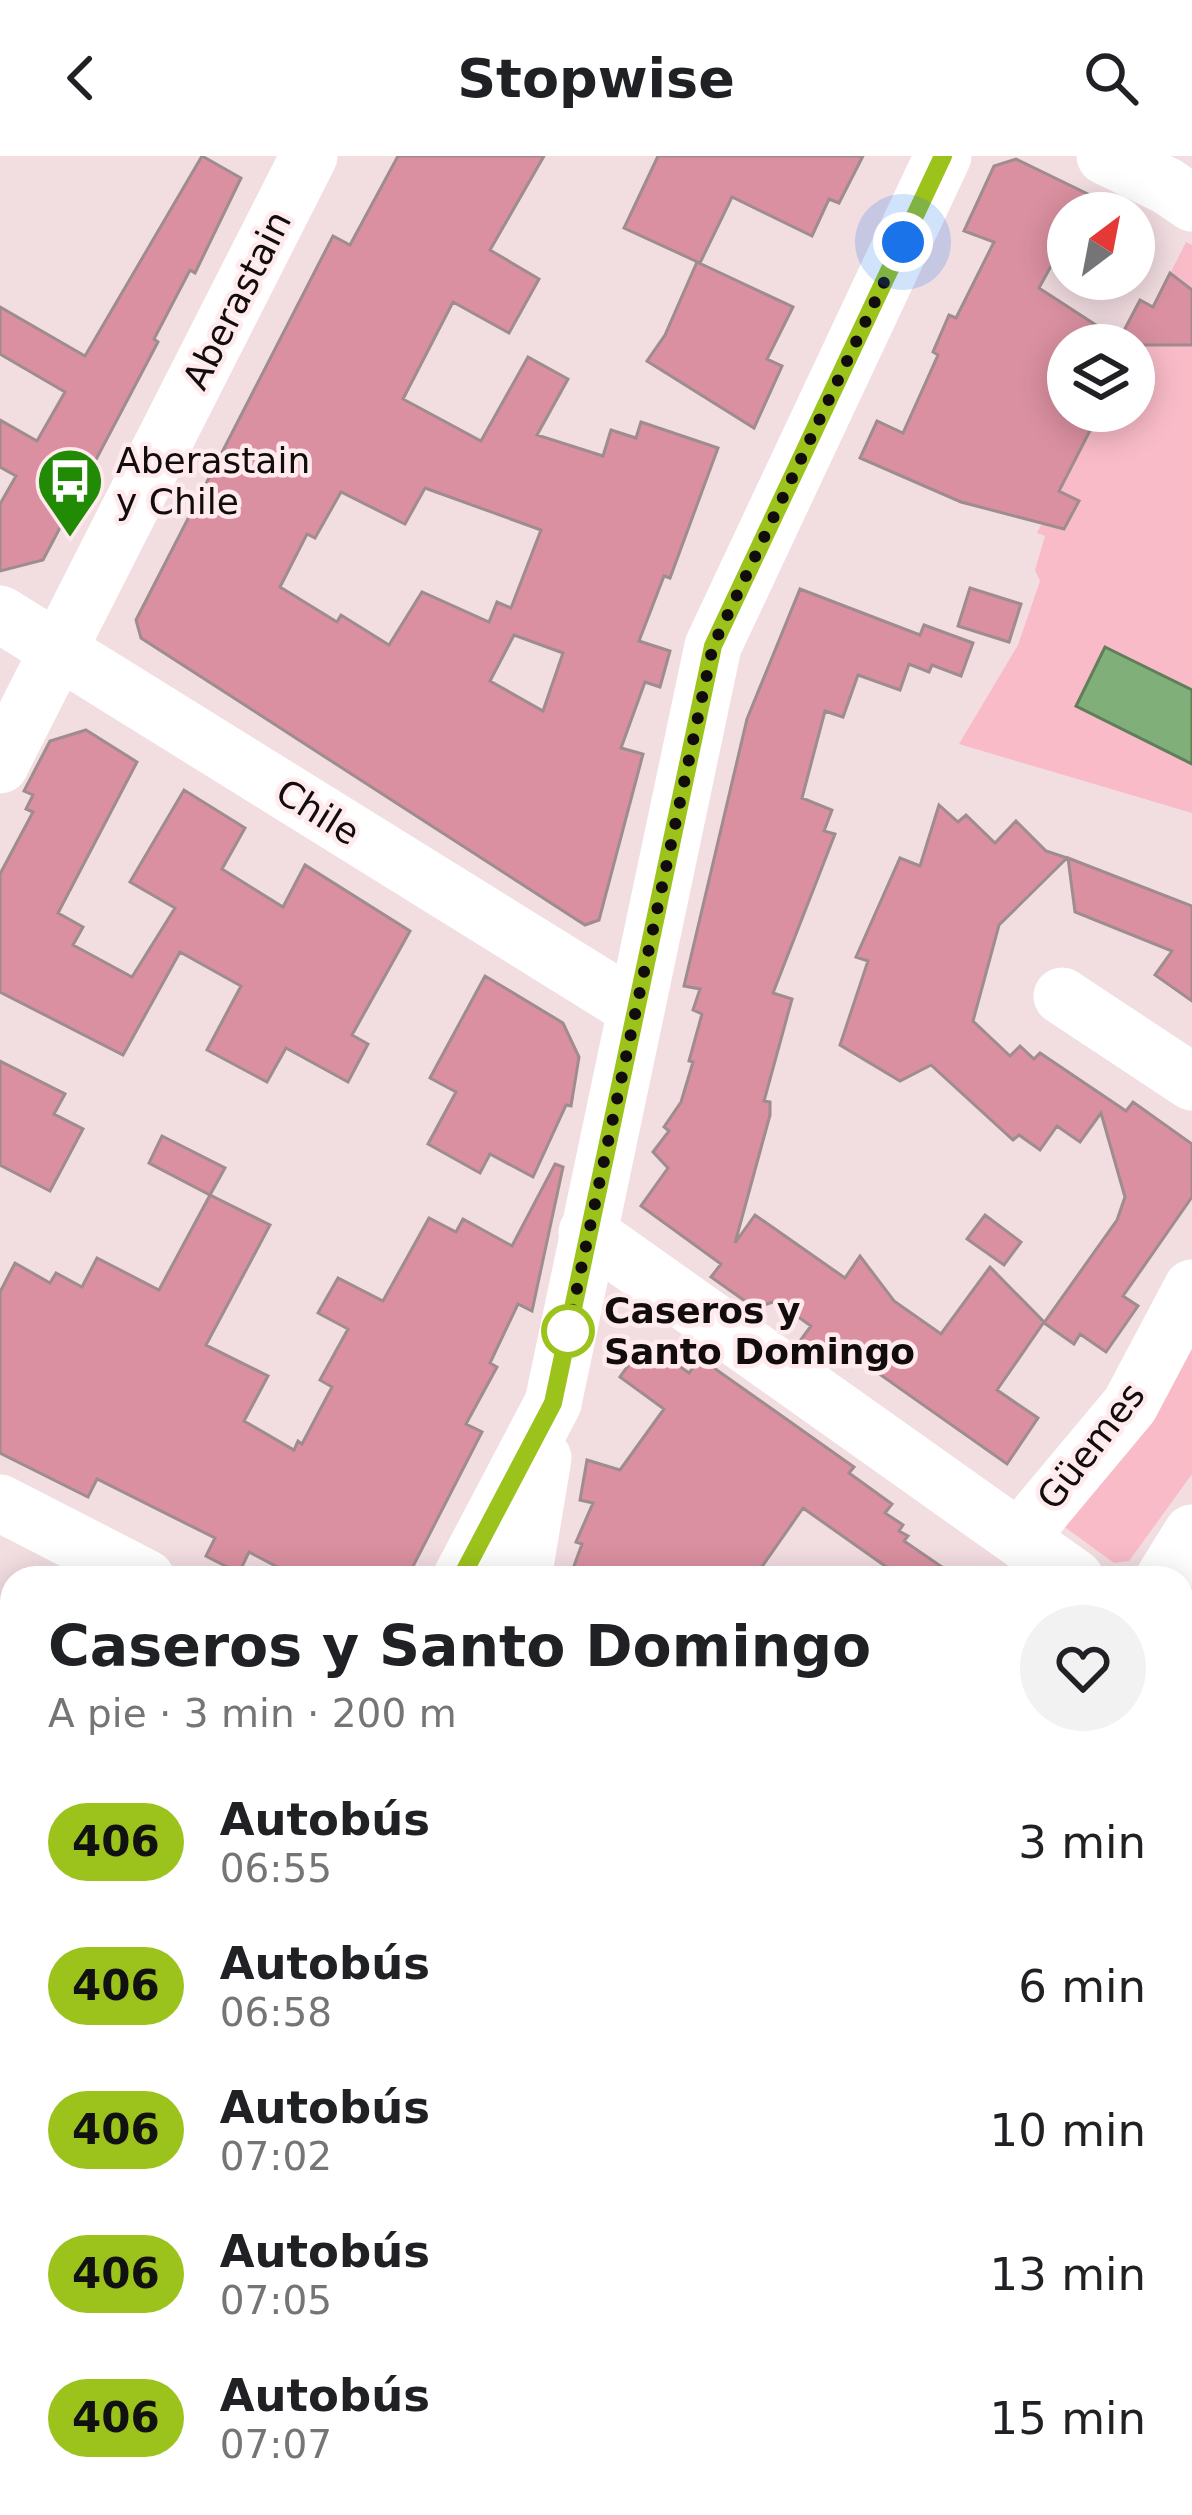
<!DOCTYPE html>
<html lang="es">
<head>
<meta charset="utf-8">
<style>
	:root { --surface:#fff; --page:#f2f2f2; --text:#202124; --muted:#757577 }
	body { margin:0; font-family:"DejaVu Sans",sans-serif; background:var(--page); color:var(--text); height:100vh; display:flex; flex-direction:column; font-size:45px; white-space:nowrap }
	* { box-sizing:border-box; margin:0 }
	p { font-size:39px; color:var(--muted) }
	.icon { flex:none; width:66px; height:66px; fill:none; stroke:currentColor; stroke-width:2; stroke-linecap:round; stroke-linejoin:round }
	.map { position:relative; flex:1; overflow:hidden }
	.drawer { position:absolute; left:0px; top:1410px; width:1194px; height:951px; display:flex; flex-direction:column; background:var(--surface); border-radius:36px 36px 0 0; box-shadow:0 6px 30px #0003 }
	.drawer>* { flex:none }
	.badge { padding:0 24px; border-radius:39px; font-size:42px; line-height:78px }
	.needle { width:78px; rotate:32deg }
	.controls { position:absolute; left:1047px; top:36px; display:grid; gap:24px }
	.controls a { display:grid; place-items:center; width:108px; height:108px; border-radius:50%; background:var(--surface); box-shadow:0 6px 30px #0003; font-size:60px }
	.you { position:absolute; width:60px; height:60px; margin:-30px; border:9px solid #fff; border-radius:50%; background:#1a73e8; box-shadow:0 0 0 18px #1a73e833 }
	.map>.badge { position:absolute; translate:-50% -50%; box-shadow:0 0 0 6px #fff }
	.round { display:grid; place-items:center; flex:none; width:126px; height:126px; border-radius:63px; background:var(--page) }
	.summary { display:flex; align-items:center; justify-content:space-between; height:204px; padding:0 48px }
	h1 { font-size:57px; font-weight:700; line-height:90px }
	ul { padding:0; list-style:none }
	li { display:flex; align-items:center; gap:36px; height:144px; padding:0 48px }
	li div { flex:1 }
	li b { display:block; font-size:45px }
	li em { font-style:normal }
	li .badge { min-width:132px; font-weight:700; text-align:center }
	header { display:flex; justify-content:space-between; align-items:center; height:156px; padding:0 48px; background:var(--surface); font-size:54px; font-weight:700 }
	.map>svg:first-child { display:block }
	.green { fill:#f9bbc8 }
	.water { fill:#81af79; stroke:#607e59; stroke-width:3 }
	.building { fill:#da90a0; stroke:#9f8c8f; stroke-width:3; fill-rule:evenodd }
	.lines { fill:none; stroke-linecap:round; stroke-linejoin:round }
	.minor { stroke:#fff; stroke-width:57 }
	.line-casing { stroke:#fff; stroke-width:27 }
	.line { stroke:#9cc31c; stroke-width:18 }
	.walk { stroke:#120c0d; stroke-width:12; stroke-dasharray:0 21.6 }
	.stop-dot { fill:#fff; stroke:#9cc31c; stroke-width:6 }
	.labels { text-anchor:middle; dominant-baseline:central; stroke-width:9; stroke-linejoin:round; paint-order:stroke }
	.street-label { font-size:36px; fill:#120c0d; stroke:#ffebee }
	.poi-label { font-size:36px; fill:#120c0d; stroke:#ffebee; text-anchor:start }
	.stop-label { font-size:36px; font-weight:bold; fill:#120c0d; stroke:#ffebee; text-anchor:start }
</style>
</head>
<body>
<header><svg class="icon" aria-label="back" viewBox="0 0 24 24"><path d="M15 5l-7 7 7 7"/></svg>Stopwise<svg class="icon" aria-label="search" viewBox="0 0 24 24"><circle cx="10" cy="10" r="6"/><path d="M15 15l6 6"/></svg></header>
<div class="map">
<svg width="1192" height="2359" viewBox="0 0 1192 2359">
	<rect width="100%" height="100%" fill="#f2dde1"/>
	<path class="green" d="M1186,86l6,3v568l-233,-69 59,-99 22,-64 -5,-11 10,-34 -8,-3 63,-122h34v-66z
		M1192,1174v144l-63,87 -15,2 -52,-38z"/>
	<path class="water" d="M1105,491l87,43v74l-116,-58z"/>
	<path class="building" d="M202,0l39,22 -46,95 -5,-3 -36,69 4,3 -115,218 -43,11v-67l16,-28 -16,-9v-47l37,21 28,-49 -65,-38v-47l85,49z
		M398,0h146l-54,94 49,29 -30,54 -56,-31 -50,97 78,42 47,-84 40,22 -31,56 66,21 8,-26 25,8 5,-16 77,26 -48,130 -6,-2 -25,65 31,10 -10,36 -15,-5 -24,66 22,6 -44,166 -14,5 -444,-287 -5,-18 197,-384 17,9zM425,332l116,42 -30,78 -14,-6 -8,20 -67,-30 -33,53 -48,-30 -4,7 -57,-35 27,-53 8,4 26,-46 64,32zM514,479l49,18 -20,58 -53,-30z
		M658,0h205l-24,47 -10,-4 -17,37 -80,-39 -32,66 -76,-35z
		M1016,3l111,54h-59v22l-29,53 80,52 21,-40 13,7 17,-34 22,17v55h-124v66h32l-41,80 20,10 -15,28 -103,-27 -101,-44 17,-37 26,12 35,-78 -5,-3 16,-37 7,3 38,-76 -30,-11 30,-65z
		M697,106l96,45 -26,52 15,7 -28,62 -107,-67 18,-26z
		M970,432l51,16 -12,38 -51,-16z
		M800,433l120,46 4,-10 49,18 -12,33 -29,-11 -3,7 -20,-8 -9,26 -42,-15 -15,42 -18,-6 -23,87 30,12 -8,21 11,3 -62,159 19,6 -28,102 6,1v13l-35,128 20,-28 90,63 15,-22 34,45 47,33 49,-67 54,55 -47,68 41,28 -31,46 -163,-115 -10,15 -34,-23 11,-15 -35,-25 -21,7 -44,-31 10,-13 -80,-58 27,-38 -15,-16 16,-21 -5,-4 17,-25 12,-40 -4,-1 13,-47 -9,-4 7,-21 -16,-3 63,-267z
		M86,574l51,32 -79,151 25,14 -10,18 59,32 43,-69 -45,-26 54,-92 61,38 -23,41 61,38 22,-42 105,66 -58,104 16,9 -20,38 -62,-34 -19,34 -60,-32 34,-64 -61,-34 -57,103 -123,-63v-118l33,-62 -7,-3 7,-14 -9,-4 26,-50z
		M939,649l19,17 8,-7 29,28 21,-22 30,30 21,7 -68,67 -26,96 37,35 10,-10 14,13 6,-6 86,58 7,-9 59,42v53l-69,99 15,10 -32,46 -26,-18 -6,10 -30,-21 73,-103 8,-23 -24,-84 -21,29 -23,-16 -17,24 -21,-15 -6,5 -82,-75 -31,16 -60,-36 28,-84 -12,-4 44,-99 20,8z
		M1068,702l124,48v95l-37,-26 17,-24 -97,-39z
		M485,820l78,47 16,34 -8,49 -5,-1 -33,72 -43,-23 -10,19 -52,-29 28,-52 -26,-14z
		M0,905l65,33 -11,20 29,15 -33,62 -50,-26z
		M162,980l63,32 -15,27 -61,-32z
		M555,1008l8,3 -31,144 -14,-7 -28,59 7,4 -31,57 16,8 -75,146h-109l-49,-26 -10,21 -33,-17 9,-18 -118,-59 -9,18 -88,-44v-161l15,-29 35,20 6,-10 26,14 15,-29 62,32 51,-95 60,30 -64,120 62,31 -24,45 50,29 4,-9 4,3 30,-57 -12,-7 28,-51 -30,-16 20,-35 45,23 46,-83 27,14 7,-13 49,27z
		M985,1059l36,27 -17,23 -37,-26z
		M645,1186l44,31 11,-15 154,109 -5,6 43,31 -7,9 18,12 -4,6 9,5 -4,5 54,37h-56l-99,-70 -49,70h-151l-29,-12 8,-22 -6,-2 17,-39 -13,-3 7,-40 33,10 44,-61 -44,-32z"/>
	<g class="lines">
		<path class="minor" d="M1105,0l62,30 25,17
			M0,458l636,395
			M0,609l309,-609
			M1062,840l130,86
			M587,1076l488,346
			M0,1347l146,75
			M1019,1382l111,-133 62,-117
			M461,1422l92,-175 160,-757 230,-490
			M523,1422l20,-120
			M1164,1422l28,-45
			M0,2019l12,5
			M0,2304l12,-23
			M753,2349l20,10"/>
	</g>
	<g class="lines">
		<g class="line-casing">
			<path id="line" d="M461,1422l92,-175 160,-757 230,-490"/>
		</g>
		<use href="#line" class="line"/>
		<path class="walk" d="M568,1175l145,-685 190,-404"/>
	</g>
	<defs>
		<g id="bus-pin" transform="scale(3.45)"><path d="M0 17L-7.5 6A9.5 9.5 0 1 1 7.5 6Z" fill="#228b06" stroke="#ffebee"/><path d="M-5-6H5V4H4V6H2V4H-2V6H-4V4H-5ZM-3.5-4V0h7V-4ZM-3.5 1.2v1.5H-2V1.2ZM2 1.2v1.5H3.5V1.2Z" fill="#fff"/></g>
	</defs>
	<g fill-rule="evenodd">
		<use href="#bus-pin" x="70" y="325"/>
	</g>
	<circle class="stop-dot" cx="568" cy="1175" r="24"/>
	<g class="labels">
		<g class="street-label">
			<text transform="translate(237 144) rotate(-63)">Aberastain</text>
			<text transform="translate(318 656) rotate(32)">Chile</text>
			<text transform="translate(1091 1290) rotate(-52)">Güemes</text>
		</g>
		<g class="poi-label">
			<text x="116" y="304">Aberastain<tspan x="116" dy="41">y Chile</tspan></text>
		</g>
		<g class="stop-label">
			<text x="604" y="1154">Caseros y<tspan x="604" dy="41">Santo Domingo</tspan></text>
		</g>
	</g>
</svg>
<div class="controls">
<a><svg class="needle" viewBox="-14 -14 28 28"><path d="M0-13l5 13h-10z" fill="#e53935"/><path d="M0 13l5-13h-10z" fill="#757577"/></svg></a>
<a><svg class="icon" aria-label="layers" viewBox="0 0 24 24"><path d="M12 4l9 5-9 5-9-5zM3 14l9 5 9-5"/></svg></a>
</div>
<div class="you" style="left:903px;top:86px"></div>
<section class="drawer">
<div class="summary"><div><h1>Caseros y Santo Domingo</h1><p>A pie · 3 min · 200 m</p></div><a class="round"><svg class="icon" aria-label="heart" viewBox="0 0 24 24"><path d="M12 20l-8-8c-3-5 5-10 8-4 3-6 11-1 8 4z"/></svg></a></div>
<ul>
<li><span class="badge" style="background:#9cc31c;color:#111">406</span><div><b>Autobús</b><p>06:55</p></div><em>3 min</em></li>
<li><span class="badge" style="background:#9cc31c;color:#111">406</span><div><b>Autobús</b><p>06:58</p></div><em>6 min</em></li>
<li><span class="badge" style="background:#9cc31c;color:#111">406</span><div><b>Autobús</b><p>07:02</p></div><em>10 min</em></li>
<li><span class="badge" style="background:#9cc31c;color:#111">406</span><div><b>Autobús</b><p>07:05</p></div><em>13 min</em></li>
<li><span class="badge" style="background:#9cc31c;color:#111">406</span><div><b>Autobús</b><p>07:07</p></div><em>15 min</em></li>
</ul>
</section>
</div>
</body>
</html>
